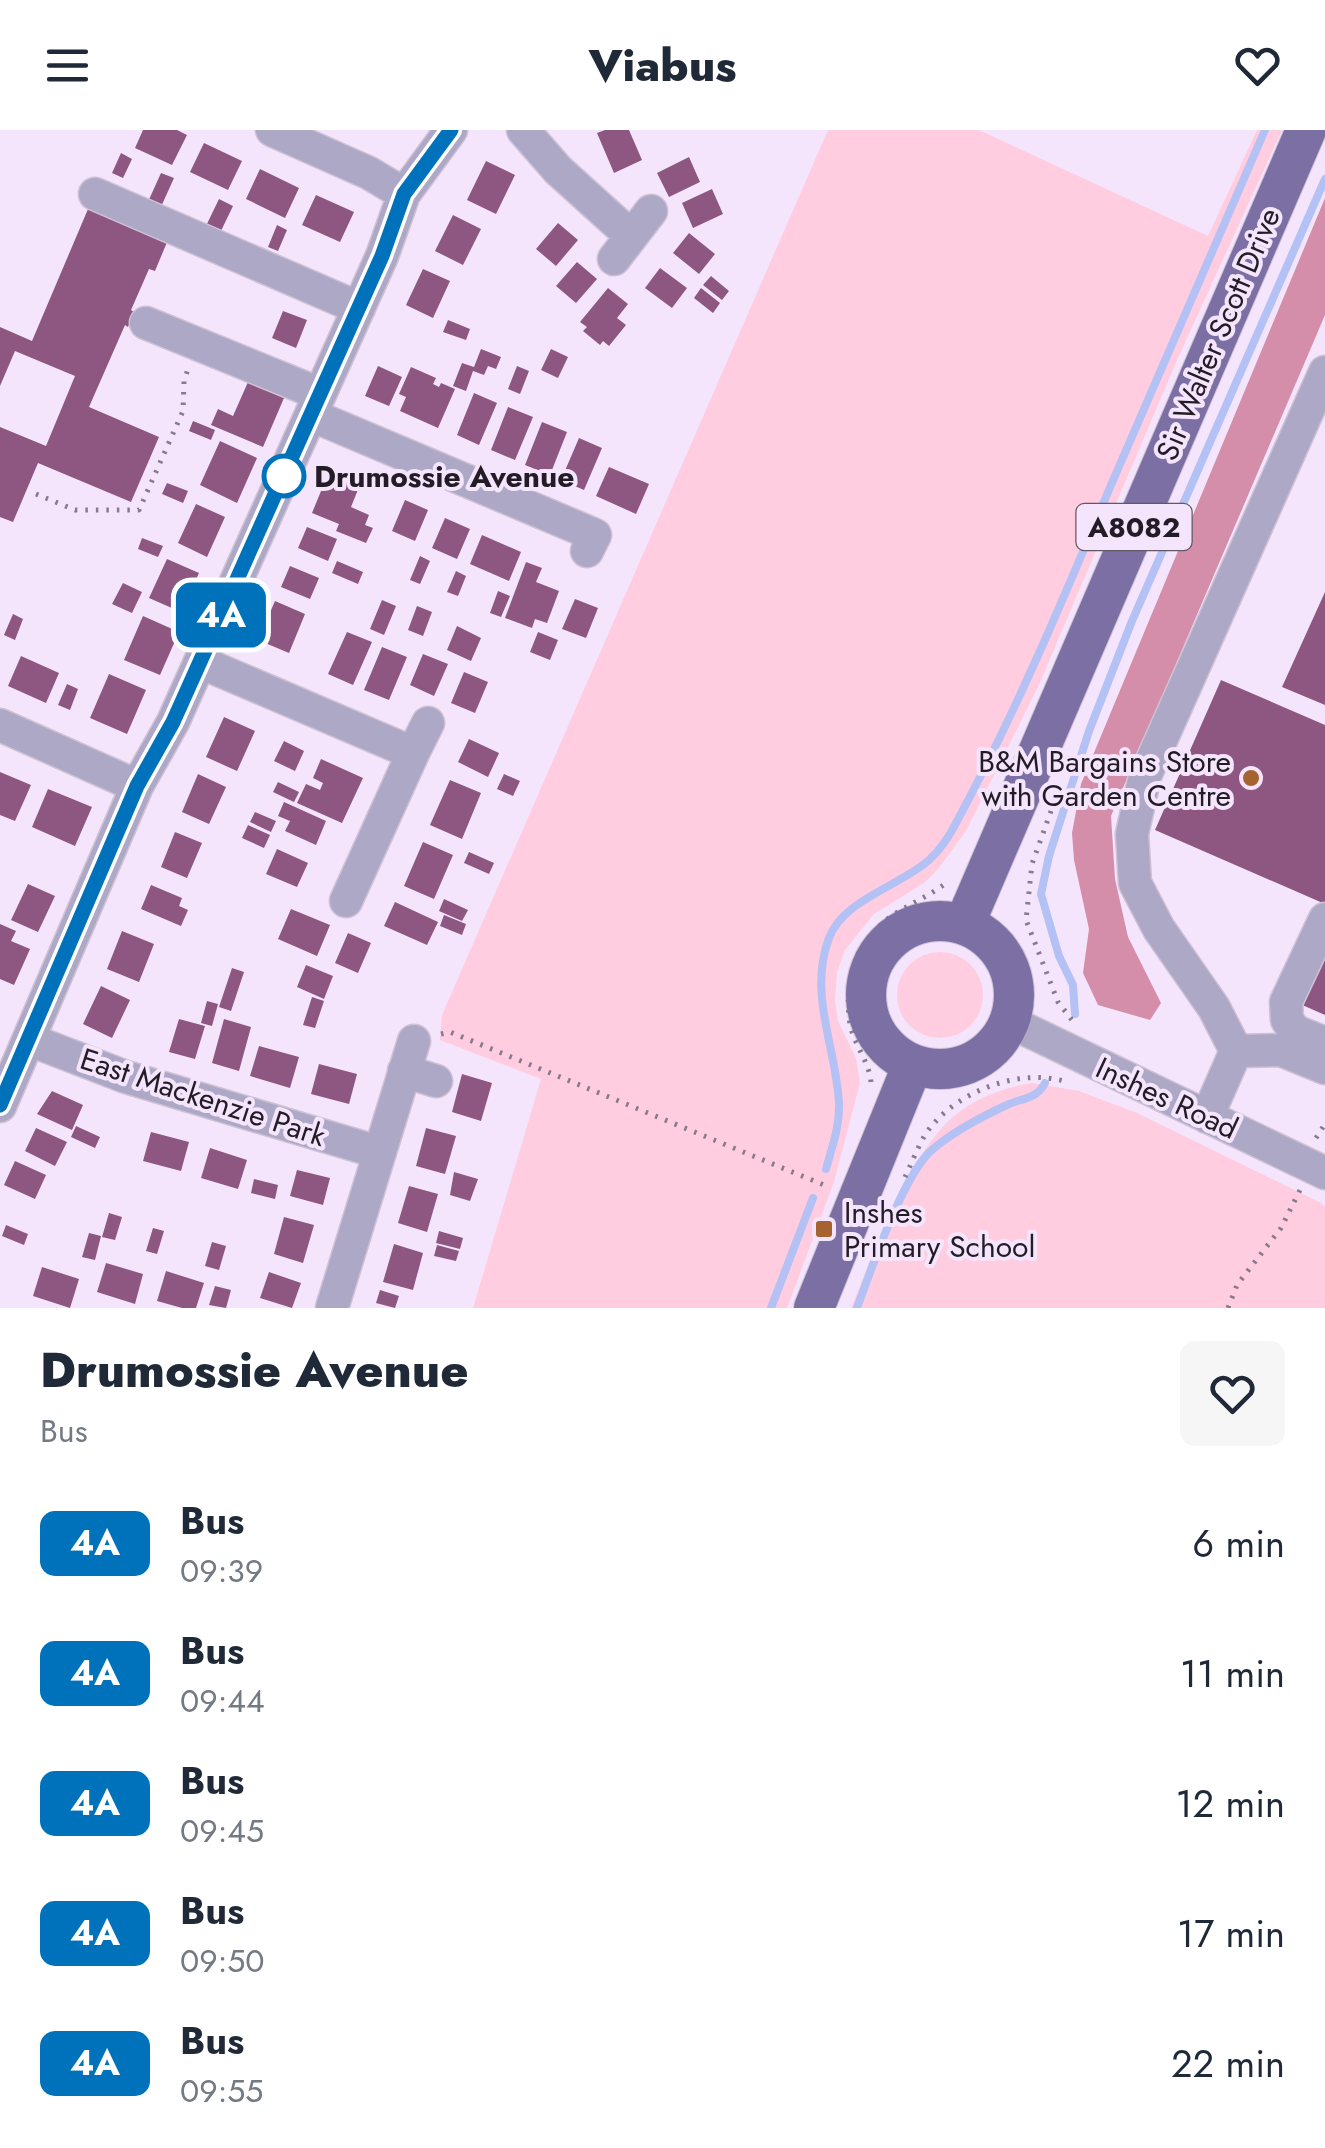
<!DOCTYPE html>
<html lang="en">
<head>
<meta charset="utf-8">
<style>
	:root { --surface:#fff; --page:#f6f6f7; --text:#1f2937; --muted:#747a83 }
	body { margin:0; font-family:Jost,sans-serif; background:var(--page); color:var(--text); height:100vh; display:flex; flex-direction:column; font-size:38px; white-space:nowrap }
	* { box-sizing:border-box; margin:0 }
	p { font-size:32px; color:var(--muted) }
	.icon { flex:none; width:55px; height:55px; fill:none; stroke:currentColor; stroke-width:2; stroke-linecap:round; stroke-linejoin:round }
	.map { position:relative; height:1178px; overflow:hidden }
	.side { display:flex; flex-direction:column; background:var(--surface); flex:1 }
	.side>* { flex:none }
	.badge { padding:0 20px; border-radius:15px; font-size:35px; line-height:65px }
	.map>.badge { position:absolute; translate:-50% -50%; box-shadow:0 0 0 5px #fff }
	.round { display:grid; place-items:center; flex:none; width:105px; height:105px; border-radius:15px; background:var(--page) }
	.headline { display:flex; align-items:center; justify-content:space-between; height:170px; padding:0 40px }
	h1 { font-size:48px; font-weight:800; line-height:75px }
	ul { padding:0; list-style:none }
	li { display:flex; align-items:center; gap:30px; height:130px; padding:0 40px }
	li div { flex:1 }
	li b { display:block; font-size:38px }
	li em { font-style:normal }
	li .badge { min-width:110px; font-weight:700; text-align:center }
	header { display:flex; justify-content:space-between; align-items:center; height:130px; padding:0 40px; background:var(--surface); font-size:45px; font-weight:800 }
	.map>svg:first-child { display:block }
	.green { fill:#ffcddf }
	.forest { fill:#d58ea9 }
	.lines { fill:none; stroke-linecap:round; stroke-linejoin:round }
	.stream { stroke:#b4c1f5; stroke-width:8 }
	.building { fill:#8d5782 }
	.minor-casing { stroke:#cec1d5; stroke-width:35 }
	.major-casing { stroke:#cec1d5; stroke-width:42 }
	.path { stroke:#867b8c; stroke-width:5; stroke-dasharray:2.5 8; stroke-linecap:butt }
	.minor { stroke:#ada8c5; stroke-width:32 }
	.major { stroke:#7b6fa3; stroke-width:40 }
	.line-casing { stroke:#fff; stroke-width:22 }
	.line { stroke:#0072bc; stroke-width:15 }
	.stop-dot { fill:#fff; stroke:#0072bc; stroke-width:5 }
	.poi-dot { fill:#a5632f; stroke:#f4e5fc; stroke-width:4 }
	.labels { text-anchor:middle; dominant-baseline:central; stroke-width:8; stroke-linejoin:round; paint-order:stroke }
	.shield { fill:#f4e5fc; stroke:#625866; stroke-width:2.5 }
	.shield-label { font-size:28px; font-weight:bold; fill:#231c26 }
	.street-label { font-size:30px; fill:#231c26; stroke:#f4e5fc }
	.stop-label { font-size:30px; font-weight:bold; fill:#231c26; stroke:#f4e5fc; text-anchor:start }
	.poi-label { font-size:30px; fill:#231c26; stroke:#f4e5fc; text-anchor:end }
</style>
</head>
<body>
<header><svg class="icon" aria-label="menu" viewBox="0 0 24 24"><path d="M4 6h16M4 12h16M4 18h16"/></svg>Viabus<svg class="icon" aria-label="heart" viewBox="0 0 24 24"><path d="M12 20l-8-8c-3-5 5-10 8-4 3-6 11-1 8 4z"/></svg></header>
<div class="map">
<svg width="1325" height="1178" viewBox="0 0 1325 1178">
	<rect width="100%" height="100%" fill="#f4e5fc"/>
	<path class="green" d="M828,0h151l229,106 49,-106h25l-104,228 -140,329 -72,144 -28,38 -14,14 -50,31 -29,36 -8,22 -2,28 3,21 18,37 4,25 -26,99 -47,126h-314l68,-229 -101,-39 2,-25z
		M897 865a43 43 0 1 1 86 0a43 43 0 1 1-86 0Z
		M1032,953l47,8 58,22 184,90 4,4v101h-474c22,-53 59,-156 103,-192 21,-18 51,-29 78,-33z"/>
	<path class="forest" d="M1325,68v117l-214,501 4,63 13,58 33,66 -11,17 -52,-15 -15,-32 6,-44 -15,-69 -2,-27 9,-49z"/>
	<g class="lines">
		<path class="stream" d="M1075,884l-2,-29 -14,-29 -18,-62 8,-38 40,-125 43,-110 193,-442
			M826,1039c6,-22 14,-43 13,-66 -3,-56 -31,-109 -10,-165 15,-39 71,-52 100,-78 12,-11 20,-23 27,-37 59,-109 107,-223 155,-338 51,-118 103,-236 154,-355
			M771,1178l42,-110
			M857,1178c14,-38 47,-136 76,-159 20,-17 50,-33 74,-44 15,-7 30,-6 38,-22"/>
	</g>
	<path class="building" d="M143,0h34l10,5 -15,30 -37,-17z
		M605,0h24l13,30 -28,13 -17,-40z
		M204,13l38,18 -14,29 -38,-18z
		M121,23l11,6 -9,19 -11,-5z
		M689,27l11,25 -31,15 -12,-24z
		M486,31l29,14 -19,39 -29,-14z
		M260,39l39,19 -14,30 -39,-19z
		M161,43l13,5 -14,31 -13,-5z
		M712,59l11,25 -30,14 -11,-25z
		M316,65l38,17 -14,30 -38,-17z
		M219,69l14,7 -14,29 -14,-7z
		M91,72l79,33 -15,36 -6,-2 -18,41 3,2 -6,15 -3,-2 -36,82 70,30 -28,65 -93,-39 -25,59 -13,-5v-90l46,19 29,-70 -60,-25 -15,35v-59l32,14z
		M453,85l28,14 -18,36 -28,-14z
		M558,93l20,17 -22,26 -20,-17z
		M277,95l10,5 -9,21 -10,-4z
		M689,103l26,21 -16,20 -26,-21z
		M577,132l20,17 -21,24 -20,-17z
		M660,138l27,20 -15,20 -27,-20z
		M423,139l27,12 -17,37 -27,-13z
		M711,146l18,15 -7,9 -19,-15z
		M608,158l20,16 -11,14 9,7 -17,21 -6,-5 -3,4 -17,-14 4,-4 -7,-5z
		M701,158l19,15 -7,10 -19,-15z
		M283,181l24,9 -11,28 -24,-10z
		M448,190l22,9 -4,11 -23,-8z
		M481,219l20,8 -5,12 -8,-3 -4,9 -11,-4 -7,20 -13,-5 9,-23 12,4z
		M551,219l17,8 -10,21 -17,-8z
		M378,236l24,11 -13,29 -24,-10z
		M517,236l12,5 -9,23 -12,-5z
		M411,237l25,11 -3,6 6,3 2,-4 14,6 -17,39 -38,-17 6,-14 -7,-3z
		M248,252l36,16 -21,49 -52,-22 7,-16 15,7z
		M474,263l23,10 -18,42 -22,-10z
		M508,277l25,10 -18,43 -24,-10z
		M193,291l22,9 -4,10 -22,-9z
		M542,292l25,10 -17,43 -25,-10z
		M579,308l23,10 -18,42 -23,-10z
		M220,311l37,17 -20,45 -37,-18z
		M609,337l40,17 -13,30 -40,-18z
		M328,344l31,13 -8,20 18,8 -4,10 8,3 -7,15 -30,-12 3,-7 -27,-11z
		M167,353l21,8 -5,12 -21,-9z
		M405,370l23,10 -13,31 -23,-10z
		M196,374l29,13 -18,40 -29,-14z
		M445,388l25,11 -13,30 -25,-11z
		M307,397l30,12 -9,22 -30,-13z
		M482,405l39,17 -12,29 -39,-17z
		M142,408l21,8 -5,11 -20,-8z
		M420,426l10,5 -10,23 -10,-4z
		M167,429l32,14 -18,39 -32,-14z
		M337,431l26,11 -5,12 -26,-11z
		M526,432l16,6 -6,14 23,9 -12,32 -12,-4 -3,9 -27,-10z
		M290,436l29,12 -9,21 -29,-12z
		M456,441l10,5 -8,20 -11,-4z
		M123,453l19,9 -10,21 -20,-9z
		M498,461l12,5 -9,21 -11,-4z
		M1325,462v113l-43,-18z
		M575,469l23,9 -12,30 -24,-9z
		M382,470l14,6 -12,29 -14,-6z
		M275,471l30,13 -16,39 -31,-13z
		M417,476l15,6 -9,24 -15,-6z
		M13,484l10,5 -8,21 -11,-5z
		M143,486l36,16 -19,43 -36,-15z
		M457,496l24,12 -10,23 -24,-11z
		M347,502l25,10 -19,43 -25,-11z
		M538,502l20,8 -8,20 -20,-8z
		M382,517l25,10 -18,43 -25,-10z
		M423,524l25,10 -14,32 -24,-11z
		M21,526l38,17 -13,30 -38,-17z
		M464,542l24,10 -13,31 -24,-10z
		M109,544l37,16 -19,44 -37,-16z
		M1221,550l104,45v179l-170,-74z
		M67,554l11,5 -8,21 -12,-5z
		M224,587l31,14 -18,40 -31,-14z
		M469,609l30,14 -11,24 -30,-15z
		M284,611l20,10 -9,20 -21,-10z
		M321,629l42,19 -21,45 -45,-20 9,-19 14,6 3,-7 -10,-5z
		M0,642l31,13 -16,36 -15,-6z
		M198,644l28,13 -17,37 -27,-12z
		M504,644l16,7 -7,15 -16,-7z
		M450,650l31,13 -19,46 -32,-14z
		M278,652l21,10 -5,10 -21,-10z
		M48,659l44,18 -17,39 -43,-19z
		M284,672l42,19 -10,24 -31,-14 5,-10 -12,-5z
		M255,682l21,9 -5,11 -21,-10z
		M248,695l22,10 -6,13 -22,-10z
		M175,702l27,11 -15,35 -26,-11z
		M423,712l30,13 -19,44 -30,-13z
		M277,719l31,14 -11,24 -31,-13z
		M469,722l25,11 -5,11 -25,-11z
		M28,754l27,12 -17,36 -27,-12z
		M151,755l31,13 -3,8 9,4 -7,16 -40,-17z
		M444,769l24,11 -6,11 -23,-10z
		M395,772l43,20 -11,23 -43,-19z
		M291,779l39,16 -13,31 -39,-17z
		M444,785l22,9 -4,11 -22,-9z
		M0,794l16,7 -5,10 19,8 -16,36 -14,-6z
		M122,801l32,13 -15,38 -32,-13z
		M348,803l23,10 -13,30 -23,-10z
		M1325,817v68l-25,-11z
		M306,835l27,11 -9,23 -27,-12z
		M232,838l12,4 -13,39 -12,-4z
		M101,856l29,14 -18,38 -29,-14z
		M312,867l12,4 -9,27 -12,-3z
		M207,871l11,3 -6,22 -11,-3z
		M179,889l26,7 -10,33 -26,-7z
		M224,889l27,8 -12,44 -27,-8z
		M259,916l40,11 -9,31 -40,-12z
		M319,934l38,10 -8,30 -38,-10z
		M462,944l30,9 -11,38 -29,-9z
		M52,961l31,14 -11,25 -35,-16z
		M76,996l24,11 -5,11 -24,-11z
		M36,998l31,14 -12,24 -30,-15z
		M426,998l30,8 -11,38 -29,-8z
		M151,1002l38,10 -8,29 -38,-10z
		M210,1018l37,12 -9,29 -37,-11z
		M15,1031l31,14 -11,24 -31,-14z
		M297,1040l33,8 -7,27 -33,-9z
		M454,1042l24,7 -8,22 -20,-6z
		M254,1049l24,6 -3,14 -24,-6z
		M409,1056l29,8 -11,38 -29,-9z
		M109,1083l13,4 -7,23 -13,-3z
		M284,1087l30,8 -11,38 -29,-9z
		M6,1095l22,9 -4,11 -22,-9z
		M153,1098l11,3 -7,23 -11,-3z
		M439,1101l24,7 -3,11 -24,-6z
		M89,1103l12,3 -6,24 -13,-3z
		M212,1112l14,4 -7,24 -14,-4z
		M394,1114l29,9 -10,37 -30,-8z
		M437,1115l22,6 -3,10 -22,-5z
		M106,1133l37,11 -8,30 -38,-12z
		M42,1137l37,12 -9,29 -37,-12z
		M166,1141l38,12 -8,25h-14l-25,-7z
		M269,1142l32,11 -9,25 -32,-10z
		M215,1156l16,4 -5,18 -17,-3z
		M380,1160l19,6 -4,12 -19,-5z"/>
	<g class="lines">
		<g class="minor-casing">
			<path id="minor" d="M272,0l97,43 35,21
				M523,0l35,40 73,66
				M95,64l264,114
				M614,129l37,-48
				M146,193l174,71
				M311,285l284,120 -8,16
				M200,532l213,91 -67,148
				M0,595l137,61
				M413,623l15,-30
				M1325,789l-39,83 1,18 8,11 30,12
				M1010,892l315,151
				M30,910l96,37 252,75
				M1236,921l45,-1 44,18
				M404,941l32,10
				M0,976l137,-320 36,-64 209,-466 22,-62 47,-64
				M1207,987l29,-66 -22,-43 -55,-79 -24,-46 -3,-49 13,-58 180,-404
				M332,1178l82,-267"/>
		</g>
		<g class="major-casing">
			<path id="major" d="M866 865a74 74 0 1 1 148 0a74 74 0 1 1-148 0Z
				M964,795l342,-795
				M814,1178l99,-244"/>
		</g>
		<path class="path" d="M36,364l39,16h64l44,-99 1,-30 4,-12
			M1051,681l-19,53 -6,56 32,82 14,18
			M441,904l9,-2 379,155
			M871,952c-2,-21 -17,-37 -21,-58 -7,-40 7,-85 43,-109 17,-11 36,-19 53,-32
			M1316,1008l9,-14
			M905,1047c9,-18 16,-41 30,-55 30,-33 85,-53 129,-41
			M1228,1178l9,-23 44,-57 19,-38"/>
		<use href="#minor" class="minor"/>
		<use href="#major" class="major"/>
	</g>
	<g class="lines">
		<g class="line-casing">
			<path id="line" d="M0,975l137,-319 36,-64 147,-328 62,-138 22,-62 47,-64"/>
		</g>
		<use href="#line" class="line"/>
	</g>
	<circle class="stop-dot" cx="284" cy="346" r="20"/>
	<g class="poi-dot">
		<circle cx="1251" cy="648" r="10"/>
		<rect x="814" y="1089" width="20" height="20" rx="5"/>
	</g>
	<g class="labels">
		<rect class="shield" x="1076.5" y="374" width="115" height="46" rx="8"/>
		<g class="shield-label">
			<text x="1134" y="397">A8082</text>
		</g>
		<g class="street-label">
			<text transform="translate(1218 204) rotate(-67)">Sir Walter Scott Drive</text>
			<text transform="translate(203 967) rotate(18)">East Mackenzie Park</text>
			<text transform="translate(1167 968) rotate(25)">Inshes Road</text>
		</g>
		<g class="stop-label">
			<text x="314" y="346">Drumossie Avenue</text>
		</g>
		<g class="poi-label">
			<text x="1231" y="631">B&amp;M Bargains Store<tspan x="1231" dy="34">with Garden Centre</tspan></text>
			<text x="844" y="1082" text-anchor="start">Inshes<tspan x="844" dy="34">Primary School</tspan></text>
		</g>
	</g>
</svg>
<b class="badge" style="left:221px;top:485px;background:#0072bc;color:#fff">4A</b>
</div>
<section class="side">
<div class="headline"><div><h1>Drumossie Avenue</h1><p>Bus</p></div><a class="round"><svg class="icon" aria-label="heart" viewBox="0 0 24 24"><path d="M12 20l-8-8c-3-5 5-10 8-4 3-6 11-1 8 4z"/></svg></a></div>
<ul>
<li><span class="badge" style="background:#0072bc;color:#fff">4A</span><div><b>Bus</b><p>09:39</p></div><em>6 min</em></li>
<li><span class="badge" style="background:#0072bc;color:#fff">4A</span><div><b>Bus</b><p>09:44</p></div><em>11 min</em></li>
<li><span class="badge" style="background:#0072bc;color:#fff">4A</span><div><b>Bus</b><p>09:45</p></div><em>12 min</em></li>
<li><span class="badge" style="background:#0072bc;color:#fff">4A</span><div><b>Bus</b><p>09:50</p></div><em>17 min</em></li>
<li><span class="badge" style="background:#0072bc;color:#fff">4A</span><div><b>Bus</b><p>09:55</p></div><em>22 min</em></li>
</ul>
</section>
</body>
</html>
